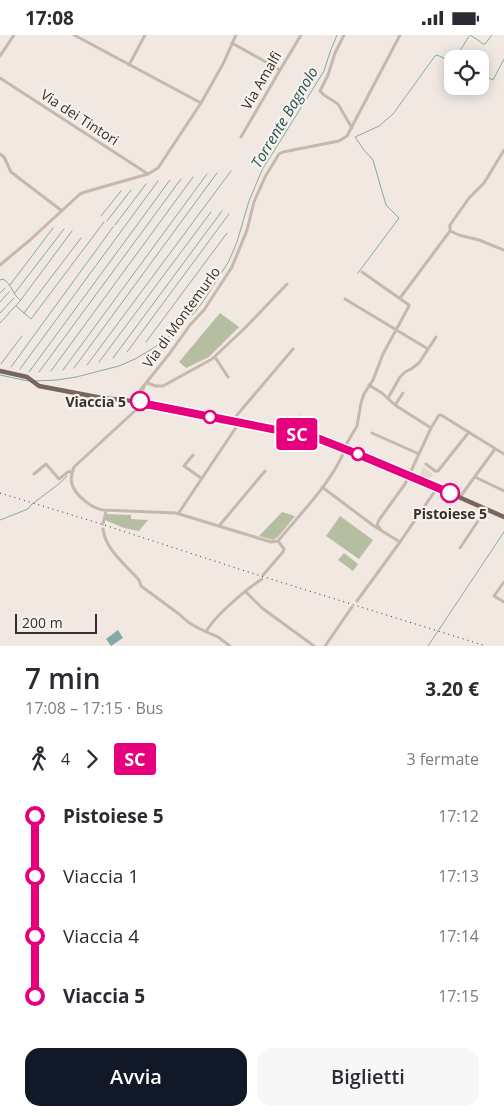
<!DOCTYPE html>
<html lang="it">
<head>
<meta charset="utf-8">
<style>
	:root { --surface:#fff; --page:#f7f7f7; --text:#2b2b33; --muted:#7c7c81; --accent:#111827 }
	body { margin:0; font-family:"Open Sans",sans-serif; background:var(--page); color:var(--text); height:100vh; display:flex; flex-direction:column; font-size:19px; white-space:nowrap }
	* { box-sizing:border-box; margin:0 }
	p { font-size:16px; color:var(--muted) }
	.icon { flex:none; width:28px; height:28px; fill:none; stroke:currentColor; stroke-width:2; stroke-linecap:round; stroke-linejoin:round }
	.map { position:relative; height:611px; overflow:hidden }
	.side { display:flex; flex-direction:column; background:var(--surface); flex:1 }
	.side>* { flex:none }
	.badge { padding:0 10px; border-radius:4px; font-size:18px; line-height:32px }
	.controls { position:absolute; left:444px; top:15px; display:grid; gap:10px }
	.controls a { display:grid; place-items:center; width:45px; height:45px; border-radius:10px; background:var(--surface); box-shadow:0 2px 12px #0003; font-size:25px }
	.scale { position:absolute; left:15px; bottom:12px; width:82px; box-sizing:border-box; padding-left:5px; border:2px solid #372e2b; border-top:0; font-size:14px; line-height:18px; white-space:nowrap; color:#372e2b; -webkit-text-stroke:4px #f8f2ed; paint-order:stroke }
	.map>.badge { position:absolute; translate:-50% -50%; box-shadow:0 0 0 2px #fff }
	.legs { display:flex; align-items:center; gap:8px; height:55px; padding:0 25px; font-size:16px }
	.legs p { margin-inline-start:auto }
	.head { display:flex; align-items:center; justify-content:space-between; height:85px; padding:0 25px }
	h1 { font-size:28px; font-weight:600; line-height:38px }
	.action { display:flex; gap:10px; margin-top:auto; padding:10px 25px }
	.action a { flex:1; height:58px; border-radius:15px; background:var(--accent); color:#fff; font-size:20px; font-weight:600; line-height:58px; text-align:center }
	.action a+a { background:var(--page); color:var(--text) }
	ul { padding:0 25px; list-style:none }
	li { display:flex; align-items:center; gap:18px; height:60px; font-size:19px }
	li i { display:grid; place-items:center; width:8px; height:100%; margin:0 6px; background:currentColor }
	li i::after { content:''; width:12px; height:12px; margin:-6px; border:4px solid; border-radius:50%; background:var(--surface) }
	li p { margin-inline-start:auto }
	li:first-child i { background:linear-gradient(#0000 50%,currentColor 0) }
	li:last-child i { background:linear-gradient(currentColor 50%,#0000 0) }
	.status { display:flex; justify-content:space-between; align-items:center; height:35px; padding:0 25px; background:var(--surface); direction:ltr }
	.status svg { height:14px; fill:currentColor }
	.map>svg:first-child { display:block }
	.green { fill:#b6bea2 }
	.plaza { fill:#e6d8ca }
	.water { fill:#83aaa9 }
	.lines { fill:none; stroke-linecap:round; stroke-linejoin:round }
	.stream { stroke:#83aaa9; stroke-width:1 }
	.minor { stroke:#c7b8ae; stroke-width:3 }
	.major { stroke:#77655e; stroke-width:4.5 }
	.rail { stroke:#372e2b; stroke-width:1; stroke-dasharray:1 4; stroke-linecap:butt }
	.line-1-casing { stroke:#fff; stroke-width:11 }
	.line-1 { stroke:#e6007e; stroke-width:8 }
	.stop-1-dot { fill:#fff; stroke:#e6007e; stroke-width:2.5 }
	.labels { text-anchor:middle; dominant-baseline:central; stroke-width:4.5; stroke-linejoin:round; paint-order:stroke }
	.street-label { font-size:14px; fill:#372e2b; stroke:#f8f2ed }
	.stop-label { font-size:14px; font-weight:bold; fill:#372e2b; stroke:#f8f2ed; text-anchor:end }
	.water-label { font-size:15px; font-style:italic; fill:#265353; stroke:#f8f2ed }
</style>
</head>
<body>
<div class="status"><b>17:08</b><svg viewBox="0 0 49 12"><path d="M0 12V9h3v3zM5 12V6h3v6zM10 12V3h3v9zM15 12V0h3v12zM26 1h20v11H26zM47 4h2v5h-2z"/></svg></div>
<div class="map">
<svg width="504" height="611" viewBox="0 0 504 611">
	<rect width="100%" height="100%" fill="#f0e8e1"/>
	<path class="green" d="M220,278l19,14 -30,30 -23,11 -7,-6z
		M282,477l13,4 -17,21 -5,3 -14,-4z
		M106,479l25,1v4l17,1 -9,11 -15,-3 -19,-8z
		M340,481l33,24 -14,19 -33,-23z
		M344,518l14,11 -5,7 -15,-11z"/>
	<path class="plaza" d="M423,432l10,7 -5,8 -9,-5z"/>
	<path class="water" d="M118,595l5,8 -12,8 -5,-7z"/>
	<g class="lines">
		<path class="stream" d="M470,0l8,5 5,4h2l7,-9
			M455,24l14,-23
			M480,39l13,6 11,-21
			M101,181l20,-25
			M107,186l24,-31
			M115,190l31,-41
			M358,238l41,-55 -13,-13 -13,-45 -9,-10 -9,-13 24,-11 14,-12 42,-58 2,-1 15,7v-1
			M0,245l3,-1c9,5 9,15 17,21
			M10,250l43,-57
			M0,258l5,-5
			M14,259l50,-65
			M0,267l9,-10
			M16,271l15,13 73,-97
			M0,278l14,-15
			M24,278l57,-75
			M0,288l20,-22 52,-70
			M146,307l81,-109
			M127,317l102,-138
			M113,323l109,-147
			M99,327l112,-150
			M1,329l21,-28
			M87,330l144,-194
			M11,332l102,-140
			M74,333l143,-195
			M20,334l138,-188
			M63,335l144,-196
			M51,336l142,-194
			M29,337l141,-192
			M39,337l142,-193
			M0,340l28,6
			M34,346l23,-1 19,-3 43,-11 16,-7 17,-10 19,-14 23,-22 10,-13 25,-39 8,-19 12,-41 13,-31 62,-99 6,-19 7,-17
			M0,485l28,-11 3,-4 29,-22 7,-7
			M428,611l76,-114"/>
		<path class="minor" d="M74,0l127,68
			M344,0l-9,18 -7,22 -8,16 4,4 14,9 14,24
			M232,8l48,27
			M0,21l14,-21
			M129,30l16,-30
			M0,43l148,96
			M241,102l39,-67 21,-35
			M0,119l4,3 7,15 51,39
			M450,196l9,4 20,5 25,10
			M0,230l30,-25 50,-46 5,-2 63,-18 10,-6 43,-65 22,-39 13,-29
			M400,263l50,-67v-6l19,-27 15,-15 20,-33
			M345,264l83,50
			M215,322l13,20
			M147,348l9,3h7l49,-27 33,-31 42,-44
			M369,350l13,8 13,12 36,23
			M134,363l36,-45 20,-28 14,-15 28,-43 15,-37 7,-28 11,-25 14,-23 4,-2 56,-11 8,-5 53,-101
			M139,363l5,-11
			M388,363l12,-21 5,-5 6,-3 8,-6 17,-26
			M139,369l-1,4 -64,59c-2,6 -4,11 -2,17 3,11 19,24 31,26l73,3 95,29 7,-1
			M395,370l8,-12
			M300,382l13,11 8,11
			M232,386l61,-72
			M372,398l47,21
			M344,413l13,-22 4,-23 3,-9 9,-14 10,-26 26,-48v-1l-47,-33
			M193,420l-9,11 17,12
			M426,429l9,7h3l31,-39
			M34,439l12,-10 13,15 9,-7 5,-1
			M475,442l29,14
			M322,452l52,39 26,16
			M460,462l35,-48
			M178,479l61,-91
			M103,489l3,-13
			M219,491l46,-55
			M103,494c2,20 23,36 36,51l2,6 38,28 9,8 10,6 20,9 12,9
			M381,495l-4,-5 2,-5 26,-36 26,-56 8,-13h2l63,39
			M278,506c22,-27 55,-60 67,-92
			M460,513l26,-39
			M263,540l20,-23 1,-3 -6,-8
			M504,547l-10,14 10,6
			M246,557l16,16 52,38
			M357,566l43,-59 37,-54
			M206,597c8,-16 41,-43 56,-53
			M325,611l27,-39"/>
		<path class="major" d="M0,336l27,6 12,9 63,12 30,3
			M139,369l1,-3 -1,-3 -3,-1 -2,1 -2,3 3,3 16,2 166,32 38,14 72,31 77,34"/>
		<path class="rail" d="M0,458l95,29 150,49 241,75"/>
	</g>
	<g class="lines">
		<g class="line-1-casing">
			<path id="line-1" d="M140,366l-2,3 13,1 166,33 38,15 95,40"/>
		</g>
		<use href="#line-1" class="line-1"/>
	</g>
	<g class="stop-1-dot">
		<circle cx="140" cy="366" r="9"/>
		<circle cx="210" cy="382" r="6"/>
		<circle cx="358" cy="419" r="6"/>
		<circle cx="450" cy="458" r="9"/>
	</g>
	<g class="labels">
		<g class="street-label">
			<text transform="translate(261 45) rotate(-60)">Via Amalfi</text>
			<text transform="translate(80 82) rotate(33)">Via dei Tintori</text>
			<text transform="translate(181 282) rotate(-54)">Via di Montemurlo</text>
		</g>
		<g class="stop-label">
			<text x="126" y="366">Viaccia 5</text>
			<text x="450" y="478" text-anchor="middle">Pistoiese 5</text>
		</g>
		<g class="water-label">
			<text transform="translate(284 82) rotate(-59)">Torrente Bagnolo</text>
		</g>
	</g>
</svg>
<div class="controls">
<a><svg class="icon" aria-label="locate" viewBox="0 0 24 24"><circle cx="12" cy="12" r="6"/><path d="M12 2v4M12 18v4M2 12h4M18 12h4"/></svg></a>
</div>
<div class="scale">200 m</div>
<b class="badge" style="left:297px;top:399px;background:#e6007e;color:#fff">SC</b>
</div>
<section class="side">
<div class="head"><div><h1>7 min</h1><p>17:08 – 17:15 · Bus</p></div><b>3.20 €</b></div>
<div class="legs"><svg class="icon" aria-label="walk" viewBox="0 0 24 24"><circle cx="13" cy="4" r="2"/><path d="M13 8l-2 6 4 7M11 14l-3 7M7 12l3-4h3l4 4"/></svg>4<svg class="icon" aria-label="forward" viewBox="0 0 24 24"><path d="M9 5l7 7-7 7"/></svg><b class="badge" style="background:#e6007e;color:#fff">SC</b><p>3 fermate</p></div>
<ul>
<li><i style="color:#e6007e"></i><b>Pistoiese 5</b><p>17:12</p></li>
<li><i style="color:#e6007e"></i><span>Viaccia 1</span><p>17:13</p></li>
<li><i style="color:#e6007e"></i><span>Viaccia 4</span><p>17:14</p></li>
<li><i style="color:#e6007e"></i><b>Viaccia 5</b><p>17:15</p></li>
</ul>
<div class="action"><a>Avvia</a><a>Biglietti</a></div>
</section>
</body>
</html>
